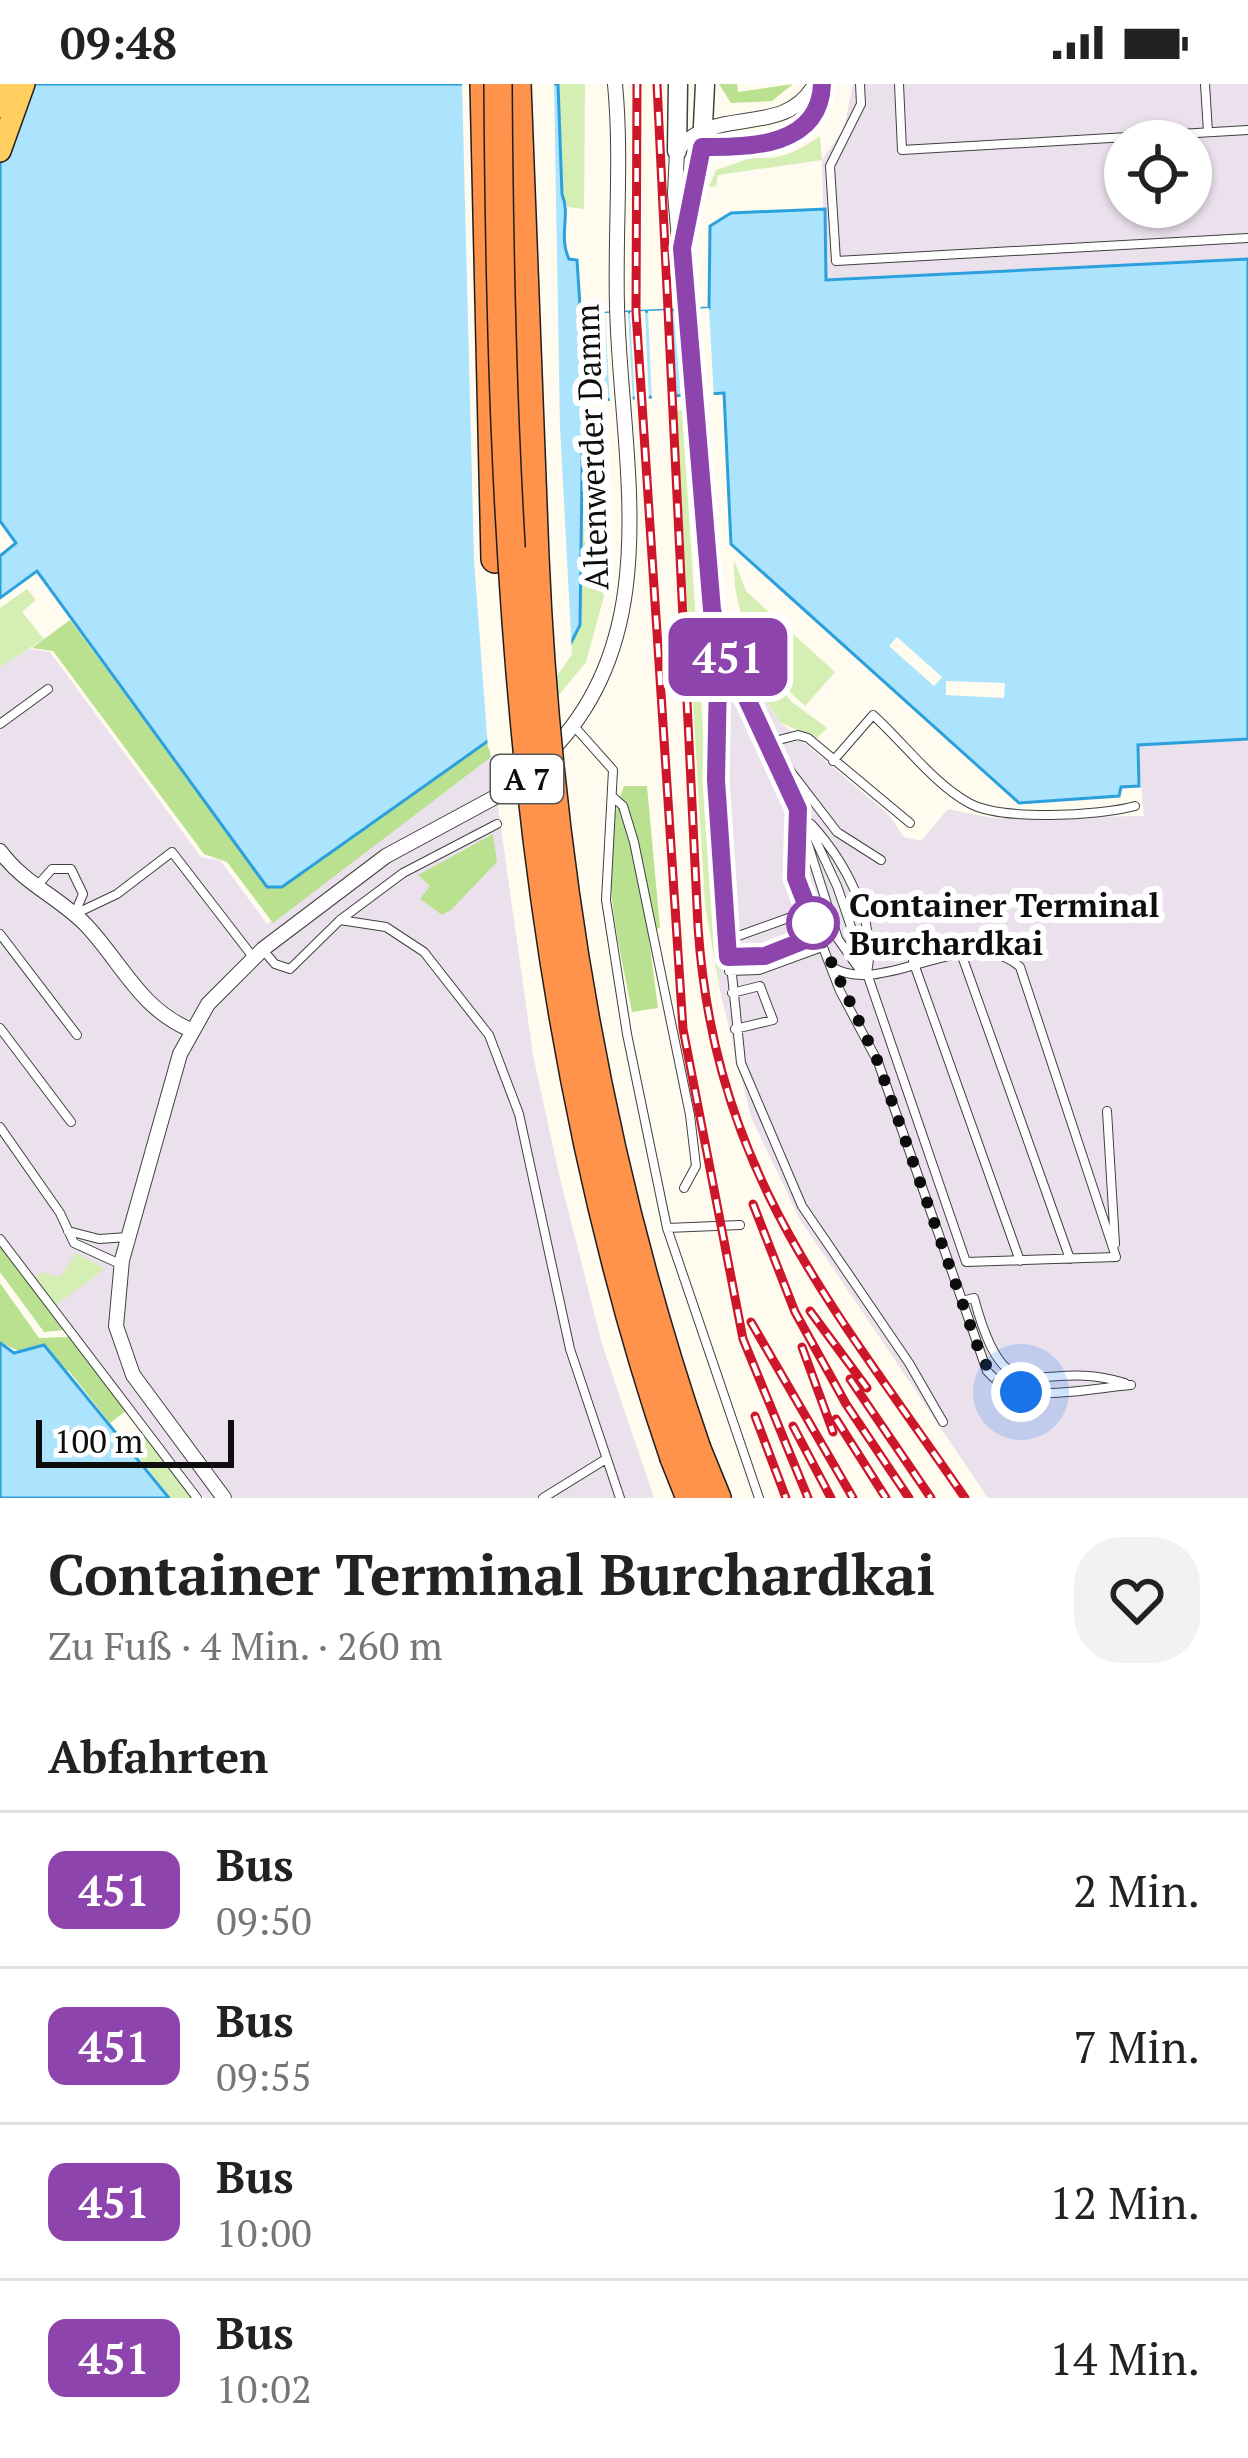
<!DOCTYPE html>
<html lang="de">
<head>
<meta charset="utf-8">
<style>
	:root { --surface:#fff; --page:#f2f2f2; --text:#222; --muted:#767676; --line:#e0e0e0 }
	body { margin:0; font-family:"PT Serif",serif; background:var(--page); color:var(--text); height:100vh; display:flex; flex-direction:column; font-size:45px; white-space:nowrap }
	* { box-sizing:border-box; margin:0 }
	p { font-size:39px; color:var(--muted) }
	.icon { flex:none; width:66px; height:66px; fill:none; stroke:currentColor; stroke-width:2; stroke-linecap:round; stroke-linejoin:round }
	.map { position:relative; height:1414px; overflow:hidden }
	.side { display:flex; flex-direction:column; background:var(--surface); flex:1 }
	.side>* { flex:none }
	.badge { padding:0 24px; border-radius:18px; font-size:42px; line-height:78px }
	.buttons { position:absolute; left:1104px; top:36px; display:grid; gap:24px }
	.buttons a { display:grid; place-items:center; width:108px; height:108px; border-radius:50%; background:var(--surface); box-shadow:0 3px 9px #0004; font-size:60px }
	.scale { position:absolute; left:36px; bottom:30px; width:198px; box-sizing:border-box; padding-left:12px; border:6px solid #0d0d0d; border-top:0; font-size:33px; line-height:42px; white-space:nowrap; color:#0d0d0d; -webkit-text-stroke:9px #fff; paint-order:stroke }
	.you { position:absolute; width:60px; height:60px; margin:-30px; border:9px solid #fff; border-radius:50%; background:#1a73e8; box-shadow:0 0 0 18px #1a73e833 }
	.map>.badge { position:absolute; translate:-50% -50%; box-shadow:0 0 0 6px #fff }
	h2 { padding:0 48px; font-size:45px; line-height:108px }
	.round { display:grid; place-items:center; flex:none; width:126px; height:126px; border-radius:48px; background:var(--page) }
	.summary { display:flex; align-items:center; justify-content:space-between; height:204px; padding:0 48px }
	h1 { font-size:57px; font-weight:600; line-height:90px }
	ul { padding:0; list-style:none }
	li { display:flex; align-items:center; gap:36px; height:156px; padding:0 48px; border-top:3px solid var(--line) }
	li div { flex:1 }
	li b { display:block; font-size:45px }
	li em { font-style:normal }
	li .badge { min-width:132px; font-weight:700; text-align:center }
	.status { display:flex; justify-content:space-between; align-items:center; height:84px; padding:0 60px; background:var(--surface); direction:ltr }
	.status svg { height:33px; fill:currentColor }
	.map>svg:first-child { display:block }
	.industrial { fill:#ebe1ed; fill-rule:evenodd }
	.green { fill:#d5eeb3 }
	.forest { fill:#b9e190 }
	.water { fill:#ace3fd; stroke:#2ba0dc; stroke-width:3 }
	.pier { fill:#fffbee }
	.lines { fill:none; stroke-linecap:round; stroke-linejoin:round }
	.service-casing { stroke:#404040; stroke-width:10 }
	.minor-casing { stroke:#404040; stroke-width:16 }
	.tertiary-casing { stroke:#404040; stroke-width:21 }
	.primary-casing { stroke:#1e1e1e; stroke-width:24 }
	.motorway-casing { stroke:#1e1e1e; stroke-width:30 }
	.service { stroke:#fff; stroke-width:8 }
	.minor { stroke:#fff; stroke-width:14 }
	.tertiary { stroke:#fff; stroke-width:18 }
	.primary { stroke:#ffce5e; stroke-width:21 }
	.motorway { stroke:#ff934c; stroke-width:27 }
	.rail-casing { stroke:#cd1629; stroke-width:9 }
	.rail { stroke:#fff; stroke-width:4.5; stroke-dasharray:14; stroke-linecap:butt }
	.motorway-bridge-casing { stroke:#1e1e1e; stroke-width:30; stroke-linecap:butt }
	.motorway-bridge { stroke:#ff934c; stroke-width:27 }
	.line-casing { stroke:#fff; stroke-width:27 }
	.line { stroke:#8e44ad; stroke-width:18 }
	.walk { stroke:#0d0d0d; stroke-width:12; stroke-dasharray:0 21.6 }
	.stop-dot { fill:#fff; stroke:#8e44ad; stroke-width:6 }
	.labels { text-anchor:middle; dominant-baseline:central; stroke-width:12; stroke-linejoin:round; paint-order:stroke }
	.shield { fill:#fff; stroke:#565656; stroke-width:3 }
	.shield-label { font-size:30px; font-weight:bold; fill:#0d0d0d }
	.street-label { font-size:33px; fill:#0d0d0d; stroke:#fff }
	.stop-label { font-size:33px; font-weight:bold; fill:#0d0d0d; stroke:#fff; text-anchor:start }
</style>
</head>
<body>
<div class="status"><b>09:48</b><svg viewBox="0 0 49 12"><path d="M0 12V9h3v3zM5 12V6h3v6zM10 12V3h3v9zM15 12V0h3v12zM26 1h20v11H26zM47 4h2v5h-2z"/></svg></div>
<div class="map">
<svg width="1248" height="1414" viewBox="0 0 1248 1414">
	<rect width="100%" height="100%" fill="#fffbee"/>
	<path class="industrial" d="M853,0h395v175l-423,21 -3,-120 22,-32zM1125,57h66v66h-66z
		M26,564l24,4 151,205 19,3 47,64 224,-167 42,298 25,115 44,174 52,154h-450l-204,-265v-566z
		M744,584l37,55 108,92 15,22 17,4 27,-32 44,9 152,-2 -7,-71 111,-6v759h-260l-189,-280 -48,-101 -31,-126 -16,-315z"/>
	<path class="green" d="M558,0h27l-1,125 -17,-2 -5,-13z
		M820,52l2,24 -104,15 -2,11 -7,1 7,-17 29,-10v-5c29,9 50,-2 75,-19z
		M682,326l38,581 -15,-86 -29,-493z
		M584,379l24,119 -22,80 -46,56 -1,-27 41,-66z
		M734,476l12,31 89,81 -30,34c-44,-38 -73,-88 -71,-146z
		M27,505l9,11 -14,12 22,27 -44,28v-59z
		M748,566l44,52 35,26 -10,10 -36,-15 -44,-66z
		M76,1169l29,16 -49,36 -21,-28 6,-5 19,5z
		M142,1348l52,66h-24l-42,-56z"/>
	<path class="forest" d="M719,0h18l1,8 55,-8 -21,17 -41,2z
		M70,536l197,267h15l206,-146 3,16 -218,166 -46,-61 -23,-8 -151,-203 -21,-3z
		M624,702h23l13,142 -12,3 10,77 -26,4c-14,-75 -37,-153 -8,-226z
		M493,750l4,28 -46,48 -9,5 -22,-16 10,-13 -12,-11z
		M0,1161l64,85 -20,2 -44,-60z
		M0,1199l39,55 30,-1 57,74 -16,12 -41,-52 -69,-28z"/>
	<path class="water" d="M0,0h558l4,110c9,22 -4,42 7,65l8,1 4,61 8,-1 1,-6 119,-6 1,-82 21,-13 94,-4 1,71 422,-21v480l-110,6 1,41 -18,1 -2,9 -100,7 -288,-259 -7,-151 -141,8 -3,224 -9,18 -83,98 -206,146h-15l-230,-316 -37,27v-42l16,-13 -16,-22z
		M0,1259l14,10 30,-8 125,153h-169z"/>
	<path class="pier" d="M462,0h92l6,343 12,227 -28,41 -56,54 -14,-189z
		M709,224l5,92 -33,1 -4,-91z
		M672,226l4,92 -24,1 -4,-92z
		M645,227l4,92 -14,1 -5,-92z
		M628,228l5,92 -23,1 -5,-92z
		M897,553l45,40 -8,9 -45,-40z
		M946,597l59,2 -1,15 -58,-3z"/>
	<g class="lines">
		<g class="service-casing">
			<path id="service" d="M860,0l1,20 -31,62 6,95 412,-23
				M899,0l3,66 346,-20
				M1205,0l3,48
				M722,569l-5,46 2,148 22,216 61,143 107,157 34,59
				M0,640l48,-35
				M573,641l40,45 -7,130 21,134 40,194 92,270
				M771,658l27,-7 10,3 102,85
				M771,660l66,142 129,376 150,-5
				M781,675l56,73 44,28
				M833,677l40,-46c30,27 61,69 96,88 32,18 131,13 166,3
				M614,714l9,8 11,36 56,273 6,51 -12,22
				M798,725l-2,69 44,113 38,71 109,309c30,37 102,17 144,14
				M801,738l37,117 24,34
				M811,740c34,37 67,97 56,149
				M36,803l16,-18h19l12,25 -8,19
				M75,830l42,-20 55,-42 81,105
				M340,836l46,7 38,25 65,83 30,79 51,235 50,149
				M0,850l77,101
				M727,856l81,-29
				M263,866l12,14 15,5 50,-49 63,-47 94,-49
				M962,872l108,303
				M728,873h37l53,-22
				M913,877l107,300
				M832,883c52,32 136,-46 188,0l96,290
				M729,887l30,-1 63,-23
				M732,909l28,-7 13,34 -38,9
				M0,944l71,94
				M1107,1027l8,133
				M0,1043l60,86 14,30 46,21
				M667,1144l73,-3
				M68,1147l31,8 29,-2
				M0,1155l197,259
				M962,1217l12,-3c34,126 62,57 151,85
				M543,1414l63,-39"/>
		</g>
		<g class="minor-casing">
			<path id="minor" d="M695,59c43,21 125,-5 128,-59
				M684,152l18,-89
				M770,659l-47,-96 -11,-36 -37,-417 2,-43c37,-48 107,-11 138,-67
				M550,668c119,-120 70,-297 67,-447 -2,-73 5,-149 -2,-221
				M0,767c24,33 59,46 86,74 36,38 54,84 105,105
				M224,1414l-91,-123 -17,-49 6,-66 58,-206 28,-50 55,-55 123,-93 113,-61 30,-24"/>
		</g>
		<g class="tertiary-casing">
			<path id="tertiary" d="M702,63l3,-63
				M677,67l1,-67"/>
		</g>
		<g class="primary-casing">
			<path id="primary" d="M0,23l8,-23
				M0,67l24,-67"/>
		</g>
		<g class="motorway-casing">
			<path id="motorway" d="M484,0l11,475
				M517,0l18,473
				M697,1365l20,49
				M674,1374l16,40"/>
		</g>
		<use href="#service" class="service"/>
		<use href="#minor" class="minor"/>
		<use href="#tertiary" class="tertiary"/>
		<use href="#primary" class="primary"/>
		<use href="#motorway" class="motorway"/>
		<g class="rail-casing">
			<path id="rail" d="M637,0l-1,228 47,717 60,310 65,159
				M657,0l41,843c17,247 133,376 267,571
				M753,1120l42,108 51,92 63,94
				M810,1227l57,77
				M751,1238l102,176
				M802,1263l31,85
				M850,1295l81,119
				M755,1332l31,82
				M836,1335l50,79
				M793,1342l38,72"/>
		</g>
		<use href="#rail" class="rail"/>
		<g class="motorway-bridge-casing">
			<path id="motorway-bridge" d="M498,0c3,466 24,930 176,1374
				M535,473c13,304 63,604 162,892"/>
		</g>
		<use href="#motorway-bridge" class="motorway-bridge"/>
	</g>
	<g class="lines">
		<g class="line-casing">
			<path id="line" d="M718,594l-2,102 12,177 37,-1 53,-21 -22,-57 2,-69 -75,-162 -11,-37 -30,-362 20,-101c49,1 118,-1 120,-63"/>
		</g>
		<use href="#line" class="line"/>
		<path class="walk" d="M813,839l65,139 104,297 18,26 21,7"/>
	</g>
	<circle class="stop-dot" cx="813" cy="839" r="24"/>
	<g class="labels">
		<rect class="shield" x="491" y="671" width="72" height="48" rx="9"/>
		<g class="shield-label">
			<text x="527" y="695">A 7</text>
		</g>
		<g class="street-label">
			<text transform="translate(591 363) rotate(-92)">Altenwerder Damm</text>
		</g>
		<g class="stop-label">
			<text x="849" y="820">Container Terminal<tspan x="849" dy="38">Burchardkai</tspan></text>
		</g>
	</g>
</svg>
<div class="buttons">
<a><svg class="icon" aria-label="locate" viewBox="0 0 24 24"><circle cx="12" cy="12" r="6"/><path d="M12 2v4M12 18v4M2 12h4M18 12h4"/></svg></a>
</div>
<div class="scale">100 m</div>
<div class="you" style="left:1021px;top:1308px"></div>
<b class="badge" style="left:728px;top:573px;background:#8e44ad;color:#fff">451</b>
</div>
<section class="side">
<div class="summary"><div><h1>Container Terminal Burchardkai</h1><p>Zu Fuß · 4 Min. · 260 m</p></div><a class="round"><svg class="icon" aria-label="heart" viewBox="0 0 24 24"><path d="M12 20l-8-8c-3-5 5-10 8-4 3-6 11-1 8 4z"/></svg></a></div>
<h2>Abfahrten</h2>
<ul>
<li><span class="badge" style="background:#8e44ad;color:#fff">451</span><div><b>Bus</b><p>09:50</p></div><em>2 Min.</em></li>
<li><span class="badge" style="background:#8e44ad;color:#fff">451</span><div><b>Bus</b><p>09:55</p></div><em>7 Min.</em></li>
<li><span class="badge" style="background:#8e44ad;color:#fff">451</span><div><b>Bus</b><p>10:00</p></div><em>12 Min.</em></li>
<li><span class="badge" style="background:#8e44ad;color:#fff">451</span><div><b>Bus</b><p>10:02</p></div><em>14 Min.</em></li>
</ul>
</section>
</body>
</html>
